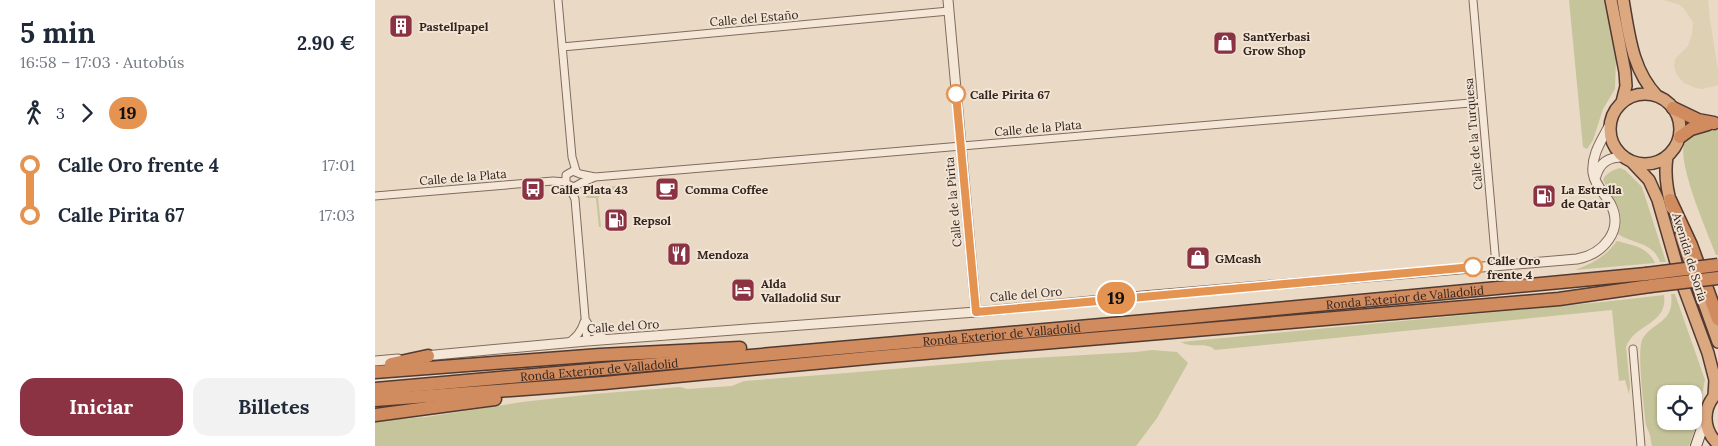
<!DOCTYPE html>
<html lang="es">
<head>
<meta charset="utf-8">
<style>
	:root { --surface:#fff; --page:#f2f2f3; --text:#1f2937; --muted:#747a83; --accent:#8b3343 }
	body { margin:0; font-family:Lora,serif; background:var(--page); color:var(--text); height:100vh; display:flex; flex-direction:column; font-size:19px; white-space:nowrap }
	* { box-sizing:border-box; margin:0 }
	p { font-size:16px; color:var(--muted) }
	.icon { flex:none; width:28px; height:28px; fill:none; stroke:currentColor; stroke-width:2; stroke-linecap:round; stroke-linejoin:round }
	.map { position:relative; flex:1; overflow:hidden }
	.drawer { display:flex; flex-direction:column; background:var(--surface); width:375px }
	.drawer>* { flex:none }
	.badge { padding:0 10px; border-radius:16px; font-size:18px; line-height:32px }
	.tools { position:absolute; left:1282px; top:385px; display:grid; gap:10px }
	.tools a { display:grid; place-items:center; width:45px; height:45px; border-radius:10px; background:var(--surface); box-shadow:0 1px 4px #0004; font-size:25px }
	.map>.badge { position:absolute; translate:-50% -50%; box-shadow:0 0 0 2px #fff }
	.legs { display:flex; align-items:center; gap:8px; height:55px; padding:0 20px; font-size:16px }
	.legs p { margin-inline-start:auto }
	.head { display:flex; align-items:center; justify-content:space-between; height:85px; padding:0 20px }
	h1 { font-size:28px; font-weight:700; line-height:38px }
	.action { display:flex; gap:10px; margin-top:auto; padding:10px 20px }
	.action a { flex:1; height:58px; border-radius:15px; background:var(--accent); color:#fff; font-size:20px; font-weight:700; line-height:58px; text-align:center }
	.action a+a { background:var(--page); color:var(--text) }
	ul { padding:0 20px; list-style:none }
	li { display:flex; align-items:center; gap:18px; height:50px; font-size:19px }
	li i { display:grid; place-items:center; width:8px; height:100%; margin:0 6px; background:currentColor }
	li i::after { content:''; width:12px; height:12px; margin:-6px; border:4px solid; border-radius:50%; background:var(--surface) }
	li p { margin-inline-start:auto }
	li:first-child i { background:linear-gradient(#0000 50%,currentColor 0) }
	li:last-child i { background:linear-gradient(currentColor 50%,#0000 0) }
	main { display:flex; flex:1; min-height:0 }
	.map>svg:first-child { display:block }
	.farmland { fill:#ded0b3 }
	.green { fill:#c6c49a; fill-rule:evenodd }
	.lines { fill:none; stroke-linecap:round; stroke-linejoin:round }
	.minor-casing { stroke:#826b5d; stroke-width:9 }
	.tertiary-casing { stroke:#826b5d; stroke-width:11 }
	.secondary-casing { stroke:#644c40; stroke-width:12 }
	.trunk-casing { stroke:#513a31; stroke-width:14 }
	.motorway-casing { stroke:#513a31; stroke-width:15 }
	.minor { stroke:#f5e7d8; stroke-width:7 }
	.tertiary { stroke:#f5e7d8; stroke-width:9 }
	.secondary { stroke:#f5e7d8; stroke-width:10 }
	.trunk { stroke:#dca880; stroke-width:11 }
	.motorway { stroke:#d08b5f; stroke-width:12 }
	.motorway-bridge-casing { stroke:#513a31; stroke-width:15; stroke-linecap:butt }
	.motorway-bridge { stroke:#d08b5f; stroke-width:12 }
	.line-1-casing { stroke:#fff; stroke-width:11 }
	.line-1 { stroke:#e59351; stroke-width:8 }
	.stop-1-dot { fill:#fff; stroke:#e59351; stroke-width:2.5 }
	.labels { text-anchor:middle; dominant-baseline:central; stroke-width:4; stroke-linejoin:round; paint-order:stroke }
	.street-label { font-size:12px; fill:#34261f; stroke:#f2e4d4 }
	.poi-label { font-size:12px; font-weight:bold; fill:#34261f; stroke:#f2e4d4; text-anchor:start }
	.stop-label { font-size:12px; font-weight:bold; fill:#34261f; stroke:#f2e4d4; text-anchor:start }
</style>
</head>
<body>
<main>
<section class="drawer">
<div class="head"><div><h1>5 min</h1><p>16:58 – 17:03 · Autobús</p></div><b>2.90 €</b></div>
<div class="legs"><svg class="icon" aria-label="walk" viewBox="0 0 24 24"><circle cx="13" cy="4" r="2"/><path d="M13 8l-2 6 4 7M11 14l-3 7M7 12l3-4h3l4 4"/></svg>3<svg class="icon" aria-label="forward" viewBox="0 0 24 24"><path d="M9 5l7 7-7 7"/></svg><b class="badge" style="background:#e59351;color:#111">19</b></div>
<ul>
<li><i style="color:#e59351"></i><b>Calle Oro frente 4</b><p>17:01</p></li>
<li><i style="color:#e59351"></i><b>Calle Pirita 67</b><p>17:03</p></li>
</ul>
<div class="action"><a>Iniciar</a><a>Billetes</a></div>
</section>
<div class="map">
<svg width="1343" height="446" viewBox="0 0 1343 446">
	<rect width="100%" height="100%" fill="#e9d9c5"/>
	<path class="farmland" d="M1289,0h44l2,20 8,50v15l-16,4 -6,-1 -12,-5 -7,-8 -3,-9 1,-6 3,-4 10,-10 4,-12 1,-12 -8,-12 -5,-5z"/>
	<path class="green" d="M1194,0h36l11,57 -1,32 -12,20 -10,31 -6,9 -4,-2z
		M1343,130v125h-2c-7,-19 -43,-100 -30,-114 7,-9 21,-10 32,-11z
		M1245,168l5,2 17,17 24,75h-6c-7,-20 -27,-18 -42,-28l2,-18 -2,-10 -15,-26c3,-7 10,-10 17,-12z
		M243,186v4l-13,1 -7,7 3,29h-2l-3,-29h-10l2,-7 4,-4 5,1z
		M1242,241c15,4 31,6 38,22l-80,7c18,-7 30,-13 42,-29z
		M1296,294h4l30,86 -10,49 -6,17h-37l-2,-11 -4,-10c-2,-17 -9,-72 -4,-85 10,-19 33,-16 29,-46zM1291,394h28v27h-28z
		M1289,295c4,30 -29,28 -38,52l4,39 -1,8 -4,-14 -6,1 -7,-71 -397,40c-9,-9 -23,-1 -34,-8l422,-40z
		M777,350l25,2 11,11 -31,55 -21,28h-761v-25l51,-4 96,-15 72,-8 86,-7 7,2 45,-3 12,-5 103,-8 153,-13 136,-8z"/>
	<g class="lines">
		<g class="minor-casing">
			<path id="minor" d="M183,0l14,157 4,14
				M1098,0l23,265
				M187,47l387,-36
				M191,182v-7l7,-4 7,3 15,3 887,-75
				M192,184l7,3 7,-4 14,-6
				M194,186l6,13 12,142
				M0,196l178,-15 13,1
				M212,322l4,8 15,9
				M193,343c8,-6 13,-11 16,-21
				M1258,349l8,97"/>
		</g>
		<g class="tertiary-casing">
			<path id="tertiary" d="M573,0l28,312
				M1221,176c4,-14 13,-19 27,-19
				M49,356l163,-15 389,-29 167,-16 434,-37c26,-5 48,-29 33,-56 -6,-10 -15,-18 -17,-30 -2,-18 9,-33 16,-47
				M0,361l23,-2"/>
		</g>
		<g class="secondary-casing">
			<path id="secondary" d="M1321,446l10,-29"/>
		</g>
		<g class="trunk-casing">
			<path id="trunk" d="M1236,0l14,72 1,14 -4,16
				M1248,0c6,34 9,70 34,96
				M1235 129a35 35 0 1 1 70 0a35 35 0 1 1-70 0Z
				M1292,157c-3,18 0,34 5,51
				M1257,162l17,18 9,20 23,80 27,73 7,27 -1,16
				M1306,235l13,40 24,67
				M1343,392c-16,15 -16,37 0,52"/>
		</g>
		<g class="motorway-casing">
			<g id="motorway">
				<path d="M1298,108l25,12 16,3"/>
				<path d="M1305,137l11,-8 17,-5"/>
				<path d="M1295,200l21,45 27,74"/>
				<path d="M16,364l37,-8"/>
				<path d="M0,372l225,-17 140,-7"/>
				<path id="s1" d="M0,389l816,-72 455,-43"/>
				<path d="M0,400l229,-17 274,-26 681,-58 91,-13"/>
				<path d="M0,415l120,-16"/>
			</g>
		</g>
		<use href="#minor" class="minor"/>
		<use href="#tertiary" class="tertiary"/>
		<use href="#secondary" class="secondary"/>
		<use href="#trunk" class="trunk"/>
		<use href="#motorway" class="motorway"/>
		<g class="motorway-bridge-casing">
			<path id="motorway-bridge" d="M1271,274l72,-9
				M1275,286l68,-8"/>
		</g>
		<use href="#motorway-bridge" class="motorway-bridge"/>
	</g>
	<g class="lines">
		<g class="line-1-casing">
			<path id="line-1" d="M581,94l20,218 497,-45"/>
		</g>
		<use href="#line-1" class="line-1"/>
	</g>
	<defs>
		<g id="building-square" transform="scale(1.25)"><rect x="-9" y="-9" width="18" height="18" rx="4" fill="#8b3343" stroke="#f2e4d4"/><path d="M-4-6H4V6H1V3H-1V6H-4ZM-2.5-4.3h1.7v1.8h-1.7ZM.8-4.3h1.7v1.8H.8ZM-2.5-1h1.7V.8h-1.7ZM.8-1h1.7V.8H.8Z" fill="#fff"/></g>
		<g id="shop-square" transform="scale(1.25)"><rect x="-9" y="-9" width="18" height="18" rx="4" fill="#8b3343" stroke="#f2e4d4"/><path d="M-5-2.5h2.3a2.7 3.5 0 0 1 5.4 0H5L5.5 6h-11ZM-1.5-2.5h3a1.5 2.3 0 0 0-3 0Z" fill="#fff"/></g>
		<g id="bus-square" transform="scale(1.25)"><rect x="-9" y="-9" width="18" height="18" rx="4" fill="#8b3343" stroke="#f2e4d4"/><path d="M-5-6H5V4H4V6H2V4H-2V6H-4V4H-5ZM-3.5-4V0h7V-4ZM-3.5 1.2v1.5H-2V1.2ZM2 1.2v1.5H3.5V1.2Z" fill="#fff"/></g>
		<g id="cafe-square" transform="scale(1.25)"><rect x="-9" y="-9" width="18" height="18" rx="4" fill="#8b3343" stroke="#f2e4d4"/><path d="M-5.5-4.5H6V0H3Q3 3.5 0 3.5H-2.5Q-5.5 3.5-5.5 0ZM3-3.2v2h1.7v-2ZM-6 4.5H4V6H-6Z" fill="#fff"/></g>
		<g id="fuel-square" transform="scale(1.25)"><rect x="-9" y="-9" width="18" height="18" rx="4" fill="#8b3343" stroke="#f2e4d4"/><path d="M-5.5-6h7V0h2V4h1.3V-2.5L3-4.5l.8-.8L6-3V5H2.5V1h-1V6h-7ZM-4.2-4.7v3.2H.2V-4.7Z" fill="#fff"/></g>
		<g id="restaurant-square" transform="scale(1.25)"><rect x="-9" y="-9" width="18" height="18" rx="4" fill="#8b3343" stroke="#f2e4d4"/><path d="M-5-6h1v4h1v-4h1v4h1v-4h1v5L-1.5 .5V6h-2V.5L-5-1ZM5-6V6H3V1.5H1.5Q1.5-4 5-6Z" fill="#fff"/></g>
		<g id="hotel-square" transform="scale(1.25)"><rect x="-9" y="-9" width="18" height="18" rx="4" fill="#8b3343" stroke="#f2e4d4"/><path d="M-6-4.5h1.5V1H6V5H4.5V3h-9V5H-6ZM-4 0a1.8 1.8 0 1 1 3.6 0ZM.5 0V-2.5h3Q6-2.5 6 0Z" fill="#fff"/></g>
	</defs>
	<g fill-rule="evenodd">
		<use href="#building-square" x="26" y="26"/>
		<use href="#shop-square" x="850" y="43"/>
		<use href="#bus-square" x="158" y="189"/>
		<use href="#cafe-square" x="292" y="189"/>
		<use href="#fuel-square" x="1169" y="196"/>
		<use href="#fuel-square" x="241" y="220"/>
		<use href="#restaurant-square" x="304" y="254"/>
		<use href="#shop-square" x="823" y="258"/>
		<use href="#hotel-square" x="368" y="290"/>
	</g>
	<g class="stop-1-dot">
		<circle cx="581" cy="94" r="9"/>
		<circle cx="1098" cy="267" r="9"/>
	</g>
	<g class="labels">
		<g class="street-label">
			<text transform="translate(379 18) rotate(-5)">Calle del Estaño</text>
			<text transform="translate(663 128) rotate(-5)">Calle de la Plata</text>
			<text transform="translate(1098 134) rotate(-95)">Calle de la Turquesa</text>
			<text transform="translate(88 177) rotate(-5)">Calle de la Plata</text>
			<text transform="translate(578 202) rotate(-95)">Calle de la Pirita</text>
			<text transform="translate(1315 257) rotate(73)">Avenida de Soria</text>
			<text transform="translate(651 294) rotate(-5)">Calle del Oro</text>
			<text stroke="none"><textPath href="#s1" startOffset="1034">Ronda Exterior de Valladolid</textPath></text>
			<text transform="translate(248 326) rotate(-4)">Calle del Oro</text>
			<text stroke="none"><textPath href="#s1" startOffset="629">Ronda Exterior de Valladolid</textPath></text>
			<text stroke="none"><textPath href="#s1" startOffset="225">Ronda Exterior de Valladolid</textPath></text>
		</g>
		<g class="poi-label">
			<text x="44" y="26">Pastellpapel</text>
			<text x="868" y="36">SantYerbasi<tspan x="868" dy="14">Grow Shop</tspan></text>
			<text x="176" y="189">Calle Plata 43</text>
			<text x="310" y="189">Comma Coffee</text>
			<text x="1186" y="189">La Estrella<tspan x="1186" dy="14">de Qatar</tspan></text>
			<text x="258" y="220">Repsol</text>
			<text x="322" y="254">Mendoza</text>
			<text x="840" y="258">GMcash</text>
			<text x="386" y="283">Alda<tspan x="386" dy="14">Valladolid Sur</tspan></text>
		</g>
		<g class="stop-label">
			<text x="595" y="94">Calle Pirita 67</text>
			<text x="1112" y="260">Calle Oro<tspan x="1112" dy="14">frente 4</tspan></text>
		</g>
	</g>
</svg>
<div class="tools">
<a><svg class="icon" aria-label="locate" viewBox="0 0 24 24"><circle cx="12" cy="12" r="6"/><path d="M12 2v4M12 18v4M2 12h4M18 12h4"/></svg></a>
</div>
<b class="badge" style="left:741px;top:298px;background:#e59351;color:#111">19</b>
</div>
</main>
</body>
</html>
